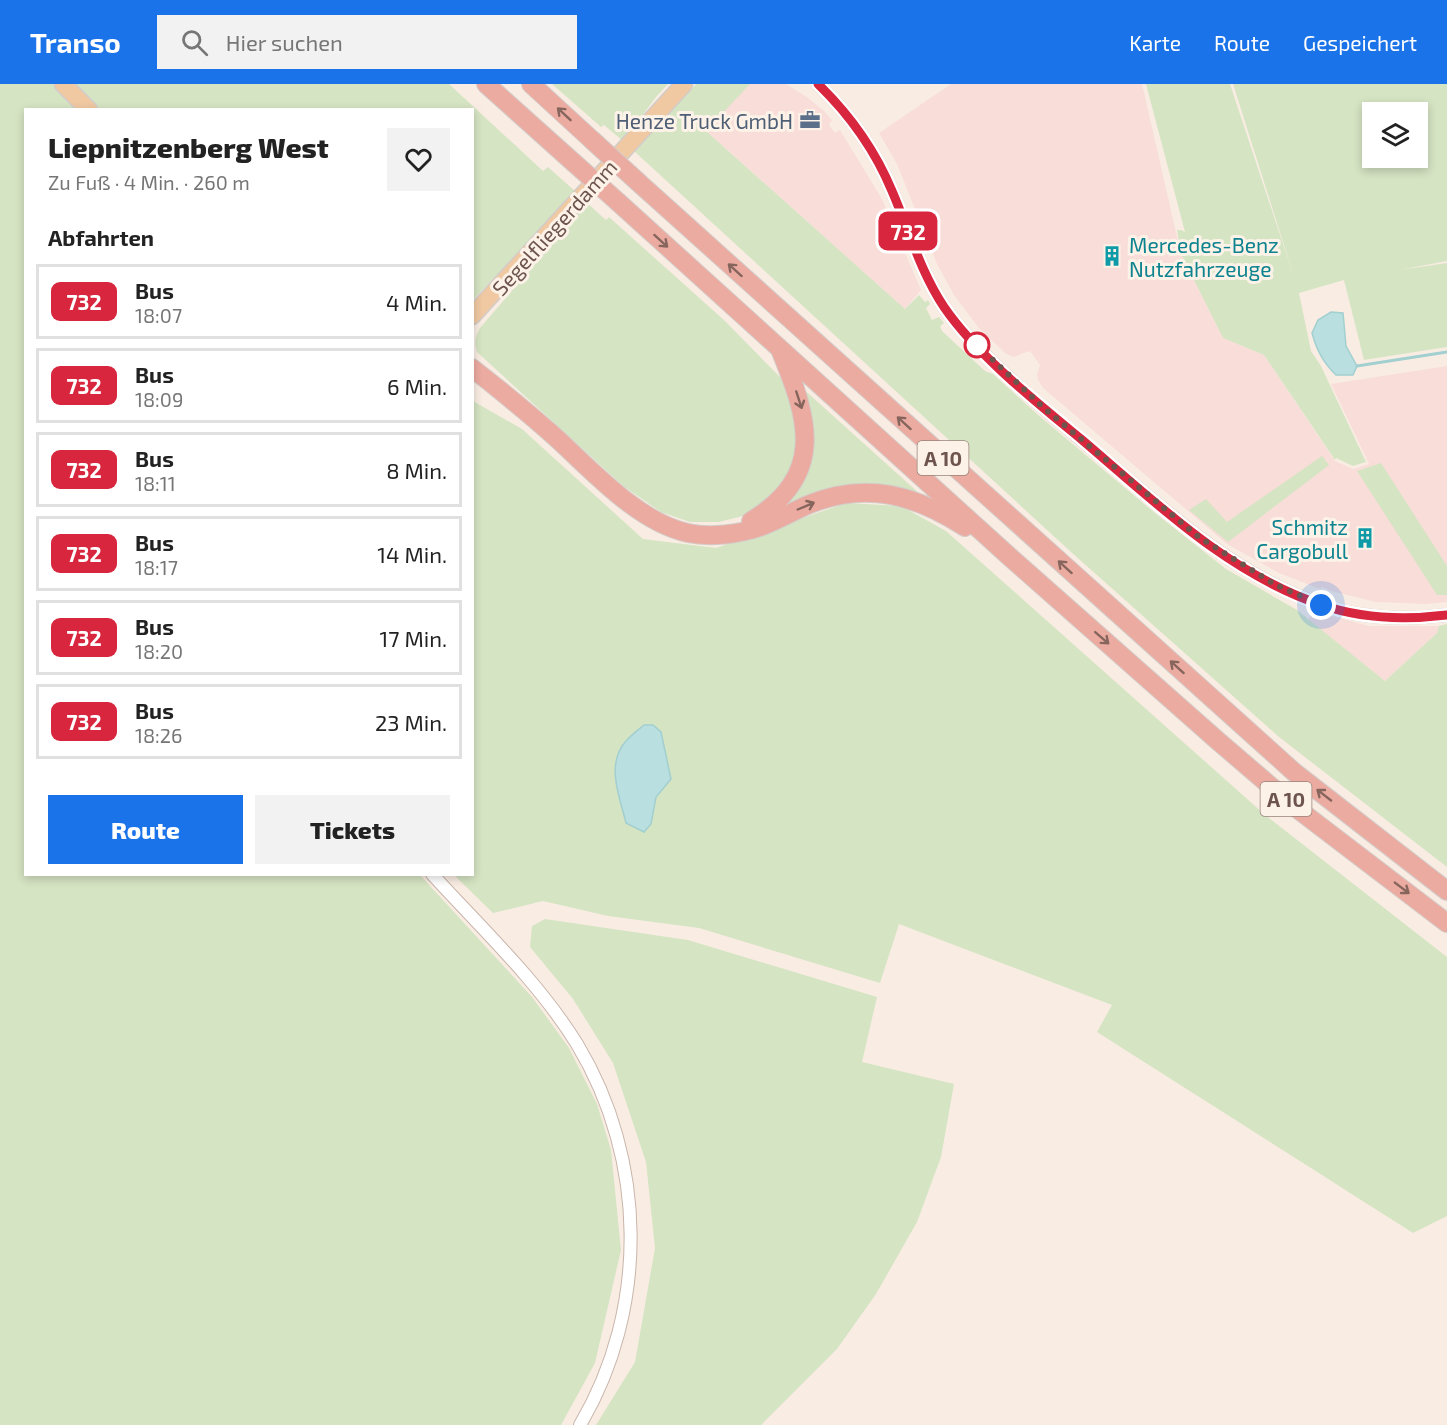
<!DOCTYPE html>
<html lang="de">
<head>
<meta charset="utf-8">
<style>
	:root { --surface:#fff; --page:#f2f2f2; --text:#222; --muted:#767676; --line:#e0e0e0; --accent:#1a73e8 }
	body { margin:0; font-family:"Exo 2",sans-serif; background:var(--page); color:var(--text); height:100vh; display:flex; flex-direction:column; font-size:22px; white-space:nowrap }
	* { box-sizing:border-box; margin:0 }
	p { font-size:20px; color:var(--muted) }
	.icon { flex:none; width:33px; height:33px; fill:none; stroke:currentColor; stroke-width:2; stroke-linecap:round; stroke-linejoin:round }
	.map { position:relative; flex:1; overflow:hidden }
	.drawer { position:absolute; left:24px; top:24px; width:450px; height:768px; display:flex; flex-direction:column; background:var(--surface); border-radius:0px; box-shadow:0 3px 9px #0003 }
	.drawer>* { flex:none }
	.badge { padding:0 12px; border-radius:9px; font-size:21px; line-height:39px }
	.fabs { position:absolute; left:1362px; top:18px; display:grid; gap:12px }
	.fabs a { display:grid; place-items:center; width:66px; height:66px; border-radius:0px; background:var(--surface); box-shadow:0 3px 9px #0003; font-size:30px }
	.you { position:absolute; width:30px; height:30px; margin:-15px; border:4px solid #fff; border-radius:50%; background:#1a73e8; box-shadow:0 0 0 9px #1a73e833 }
	.map>.badge { position:absolute; translate:-50% -50%; box-shadow:0 0 0 3px #fff }
	h2 { padding:0 24px; font-size:22px; line-height:54px }
	.round { display:grid; place-items:center; flex:none; width:63px; height:63px; border-radius:0px; background:var(--page) }
	.summary { display:flex; align-items:center; justify-content:space-between; height:102px; padding:0 24px }
	h1 { font-size:28px; font-weight:800; line-height:45px }
	.primary-button { display:flex; gap:12px; margin-top:auto; padding:12px 24px }
	.primary-button a { flex:1; height:69px; border-radius:0px; background:var(--accent); color:#fff; font-size:24px; font-weight:800; line-height:69px; text-align:center }
	.primary-button a+a { background:var(--page); color:var(--text) }
	ul { padding:0; list-style:none }
	li { display:flex; align-items:center; gap:18px; height:75px; margin:0 12px 9px; padding:0 12px; border:3px solid var(--line); border-radius:0px }
	li div { flex:1 }
	li b { display:block; font-size:22px }
	li em { font-style:normal }
	li .badge { min-width:66px; font-weight:700; text-align:center }
	header { display:flex; align-items:center; gap:36px; box-sizing:border-box; height:84px; padding:0 30px; background:var(--accent); color:#fff }
	header strong { font-size:28px }
	nav { display:flex; gap:33px; margin-inline-start:auto; font-size:21px }
	.search { width:420px; height:54px; background:var(--page); display:flex; align-items:center; gap:15px; box-sizing:border-box; padding:0 21px; border-radius:0px; color:var(--muted); font-size:22px }
	.map>svg:first-child { display:block }
	.commercial { fill:#f8ddd8 }
	.green { fill:#d5e4c3; fill-rule:evenodd }
	.water { fill:#badfe0; stroke:#a2cfd0; stroke-width:1.5 }
	.lines { fill:none; stroke-linecap:round; stroke-linejoin:round }
	.stream { stroke:#a2cfd0; stroke-width:3 }
	.minor-casing { stroke:#c8b5ab; stroke-width:14 }
	.major-casing { stroke:#d3ccc9; stroke-width:19 }
	.highway-casing { stroke:#d3ccc9; stroke-width:20 }
	.minor { stroke:#fff; stroke-width:12 }
	.major { stroke:#f0c9a3; stroke-width:16 }
	.highway { stroke:#ecaba1; stroke-width:18 }
	.highway-bridge-casing { stroke:#d3ccc9; stroke-width:20; stroke-linecap:butt }
	.highway-bridge { stroke:#ecaba1; stroke-width:18 }
	.oneway { stroke:#86655d }
	.line-casing { stroke:#fff; stroke-width:14 }
	.line { stroke:#d7263d; stroke-width:9 }
	.walk { stroke:#6d544c; stroke-width:6; stroke-dasharray:0 10.8 }
	.stop-dot { fill:#fff; stroke:#d7263d; stroke-width:3 }
	.labels { text-anchor:middle; dominant-baseline:central; stroke-width:6; stroke-linejoin:round; paint-order:stroke }
	.shield { fill:#fcf2e8; stroke:#98837b; stroke-width:1.5 }
	.shield-label { font-size:20px; font-weight:bold; fill:#6d544c }
	.service-label { font-size:21px; fill:#4e5e75; stroke:#fcf2e8; text-anchor:end }
	.street-label { font-size:21px; fill:#6d544c; stroke:#fcf2e8 }
	.culture-label { font-size:21px; fill:#0d838f; stroke:#fcf2e8; text-anchor:start }
</style>
</head>
<body>
<header>
<strong>Transo</strong>
<div class="search"><svg class="icon" aria-label="search" viewBox="0 0 24 24"><circle cx="10" cy="10" r="6"/><path d="M15 15l6 6"/></svg>Hier suchen</div>
<nav><a>Karte</a><a>Route</a><a>Gespeichert</a></nav>
</header>
<div class="map">
<svg width="1447" height="1341" viewBox="0 0 1447 1341">
	<rect width="100%" height="100%" fill="#f9ede3"/>
	<path class="commercial" d="M750,0h36l21,13 17,14 8,9 -3,5 6,8 5,-3 42,69 39,91 -16,19 -200,-179z
		M951,0h191l39,170 42,84 41,17 71,106 18,8 16,-5 -38,-80 116,-18v236l-21,2 -50,-2 -45,-11 -9,-4 -2,2 -41,-16 -52,-29 -184,-156 -5,-8 -1,-6 3,-9 -10,-14 -17,6 -8,-4 -27,-26 -24,-32 -17,-31 -40,-100 -18,-31z
		M1312,527l57,15h70l-2,7 -52,48 -76,-61z"/>
	<path class="green" d="M0,0h449l94,87 5,-4 28,25 -103,108 -1,-190h-446v764l394,1 112,122 37,51 28,56 14,46 10,100 -26,113 -34,62h-561z
		M552,0h116l-12,13 -33,44 -19,-16 -3,2z
		M696,0h54l-44,47 199,178 14,-14 6,7 3,-2 2,4 -4,4 6,12 7,-3 5,6 -4,3 2,5 43,40 8,3 45,41 117,98 71,56 71,41 88,71 52,-48 2,-7 8,-2v243l-168,-130 -208,-185 -437,-401z
		M1146,0h84l65,196 -62,-196h214v177l-48,9 48,-7v84l-83,13 -20,-80 -45,13 12,58 10,15 45,96 -13,4 -17,-8 -1,2 -71,-105 -41,-17 -42,-84 -4,-24h4l4,2zM1372,28h46v46h-46z
		M587,119l19,17 3,-3 116,104 59,60 14,52 -3,24 -8,19 -14,20 -30,20 -24,6h-29l-29,-10 -38,-26 -146,-134c-3,-10 -2,-15 3,-24z
		M800,302l121,109 -28,-7 -122,29 27,-35z
		M473,317l49,28 121,110 73,9 130,-45 55,3 45,25 318,283 183,143v259l-34,17 -316,-201 15,-27 -213,-81 -19,59 -181,-55 -91,-12 -65,-15 -50,12 -39,-38 18,-1zM624,659l47,35 -15,19 -5,27 -36,-47 2,-20z
		M1322,372l7,9 -101,77 -39,-32 17,-11 21,23z
		M1381,379l66,103v29h-10l-80,-124z
		M545,835l143,21 189,57 -15,65 92,22 -13,73 -24,65 -41,72 -39,55 -76,76h-165l39,-63 20,-114 -9,-86 -33,-99 -40,-64 -43,-52 2,-21z"/>
	<path class="water" d="M1331,228l12,1 3,33 11,20 -4,9h-17c-13,-13 -19,-24 -24,-42l6,-13z
		M644,641h9l8,7 10,47 -15,18 -5,27 -7,8 -18,-9c-6,-25 -21,-59 0,-82 5,-6 12,-11 18,-16z"/>
	<g class="lines">
		<path class="stream" d="M1357,282l90,-14"/>
		<g class="minor-casing">
			<path id="minor" d="M818,0c32,31 57,66 74,107 17,39 28,80 52,116 33,48 95,97 140,135 73,61 145,132 238,163 40,14 83,15 125,10
				M432,790c50,55 106,107 145,170 70,116 72,264 3,381"/>
		</g>
		<g class="major-casing">
			<path id="major" d="M63,0l26,26
				M472,232l212,-232"/>
		</g>
		<g class="highway-casing">
			<path id="highway" d="M486,0l87,78
				M531,0l61,56
				M638,98l656,590 153,119
				M618,118l393,356 207,183 77,66 152,116
				M472,284c28,22 55,44 81,67 38,34 84,87 135,98 22,5 51,1 72,-6 17,-6 33,-16 50,-23 57,-23 105,-9 155,23
				M751,437c75,-46 58,-101 30,-169"/>
		</g>
		<use href="#minor" class="minor"/>
		<use href="#major" class="major"/>
		<use href="#highway" class="highway"/>
		<g class="highway-bridge-casing">
			<path id="highway-bridge" d="M592,56l46,42
				M573,78l45,40"/>
		</g>
		<use href="#highway-bridge" class="highway-bridge"/>
	</g>
	<defs><path id="oneway-shaft" d="M-6 0H5M1.5-3L5.5 0L1.5 3" fill="none" stroke-width="1.6" stroke-linecap="round" stroke-linejoin="round" transform="scale(1.5)"/></defs>
	<g class="oneway">
		<use href="#oneway-shaft" transform="translate(564 30) rotate(-137)"/>
		<use href="#oneway-shaft" transform="translate(661 157) rotate(42)"/>
		<use href="#oneway-shaft" transform="translate(735 186) rotate(-138)"/>
		<use href="#oneway-shaft" transform="translate(799 316) rotate(72)"/>
		<use href="#oneway-shaft" transform="translate(904 339) rotate(-138)"/>
		<use href="#oneway-shaft" transform="translate(806 422) rotate(-23)"/>
		<use href="#oneway-shaft" transform="translate(1065 483) rotate(-138)"/>
		<use href="#oneway-shaft" transform="translate(1102 554) rotate(41)"/>
		<use href="#oneway-shaft" transform="translate(1177 583) rotate(-138)"/>
		<use href="#oneway-shaft" transform="translate(1324 711) rotate(-142)"/>
		<use href="#oneway-shaft" transform="translate(1402 804) rotate(37)"/>
	</g>
	<g class="lines">
		<g class="line-casing">
			<path id="line" d="M818,0c32,31 57,66 74,107 17,39 28,80 52,116 33,48 91,94 137,132 73,62 147,135 241,166 40,14 83,15 125,10"/>
		</g>
		<use href="#line" class="line"/>
		<path class="walk" d="M977,261l68,64 155,129 76,47 45,20"/>
	</g>
	<defs>
		<g id="office-bare" transform="scale(1.62)"><path d="M-6-3h4V-5.5h4V-3h4V5H-6ZM-1-4.5V-3h2v-1.5ZM-6 0V1H6V0Z" fill="#5c6f8a" stroke="#fcf2e8" stroke-width="2.5" paint-order="stroke"/></g>
		<g id="building-bare" transform="scale(1.62)"><path d="M-4-6H4V6H1V3H-1V6H-4ZM-2.5-4.3h1.7v1.8h-1.7ZM.8-4.3h1.7v1.8H.8ZM-2.5-1h1.7V.8h-1.7ZM.8-1h1.7V.8H.8Z" fill="#0f9aa8" stroke="#fcf2e8" stroke-width="2.5" paint-order="stroke"/></g>
	</defs>
	<g fill-rule="evenodd">
		<use href="#office-bare" x="810" y="36"/>
		<use href="#building-bare" x="1112" y="172"/>
		<use href="#building-bare" x="1365" y="454"/>
	</g>
	<circle class="stop-dot" cx="977" cy="261" r="12"/>
	<g class="labels">
		<g class="shield">
			<rect x="917.5" y="357" width="51" height="34" rx="4.5"/>
			<rect x="1260.5" y="698" width="51" height="34" rx="4.5"/>
		</g>
		<g class="shield-label">
			<text x="943" y="374">A 10</text>
			<text x="1286" y="715">A 10</text>
		</g>
		<g class="service-label">
			<text x="793" y="36">Henze Truck GmbH</text>
		</g>
		<g class="street-label">
			<text transform="translate(554 143) rotate(-48)">Segelfliegerdamm</text>
		</g>
		<g class="culture-label">
			<text x="1129" y="160">Mercedes-Benz<tspan x="1129" dy="24">Nutzfahrzeuge</tspan></text>
			<text x="1348" y="442" text-anchor="end">Schmitz<tspan x="1348" dy="24">Cargobull</tspan></text>
		</g>
	</g>
</svg>
<div class="fabs">
<a><svg class="icon" aria-label="layers" viewBox="0 0 24 24"><path d="M12 4l9 5-9 5-9-5zM3 14l9 5 9-5"/></svg></a>
</div>
<div class="you" style="left:1321px;top:521px"></div>
<b class="badge" style="left:908px;top:147px;background:#d7263d;color:#fff">732</b>
<section class="drawer">
<div class="summary"><div><h1>Liepnitzenberg West</h1><p>Zu Fuß · 4 Min. · 260 m</p></div><a class="round"><svg class="icon" aria-label="heart" viewBox="0 0 24 24"><path d="M12 20l-8-8c-3-5 5-10 8-4 3-6 11-1 8 4z"/></svg></a></div>
<h2>Abfahrten</h2>
<ul>
<li><span class="badge" style="background:#d7263d;color:#fff">732</span><div><b>Bus</b><p>18:07</p></div><em>4 Min.</em></li>
<li><span class="badge" style="background:#d7263d;color:#fff">732</span><div><b>Bus</b><p>18:09</p></div><em>6 Min.</em></li>
<li><span class="badge" style="background:#d7263d;color:#fff">732</span><div><b>Bus</b><p>18:11</p></div><em>8 Min.</em></li>
<li><span class="badge" style="background:#d7263d;color:#fff">732</span><div><b>Bus</b><p>18:17</p></div><em>14 Min.</em></li>
<li><span class="badge" style="background:#d7263d;color:#fff">732</span><div><b>Bus</b><p>18:20</p></div><em>17 Min.</em></li>
<li><span class="badge" style="background:#d7263d;color:#fff">732</span><div><b>Bus</b><p>18:26</p></div><em>23 Min.</em></li>
</ul>
<div class="primary-button"><a>Route</a><a>Tickets</a></div>
</section>
</div>
</body>
</html>
